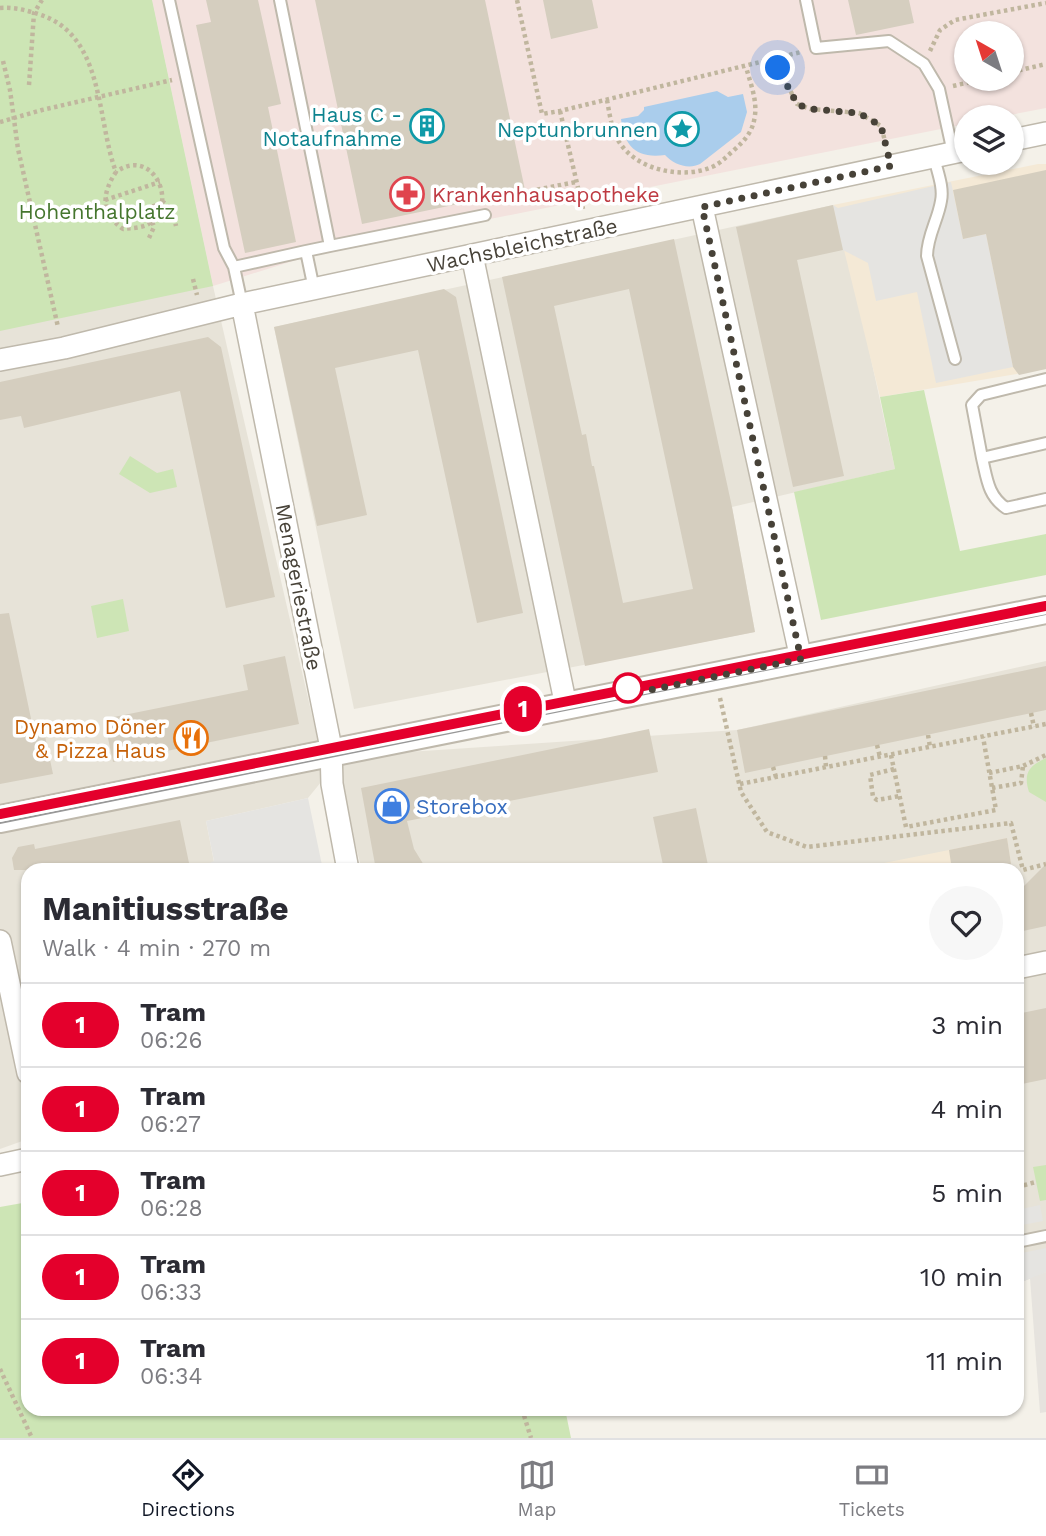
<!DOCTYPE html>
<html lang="en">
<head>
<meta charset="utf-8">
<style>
	:root { --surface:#fff; --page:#f7f7f7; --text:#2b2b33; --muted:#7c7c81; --line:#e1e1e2; --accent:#111827 }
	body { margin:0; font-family:"Work Sans",sans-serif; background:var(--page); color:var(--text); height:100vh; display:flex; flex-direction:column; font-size:26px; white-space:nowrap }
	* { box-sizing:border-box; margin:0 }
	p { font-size:23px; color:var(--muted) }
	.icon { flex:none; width:38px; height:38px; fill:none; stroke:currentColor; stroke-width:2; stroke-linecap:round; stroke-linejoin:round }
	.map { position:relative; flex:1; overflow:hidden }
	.side { position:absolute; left:21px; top:863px; width:1003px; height:553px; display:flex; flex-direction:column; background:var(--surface); border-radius:21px; box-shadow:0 2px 5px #0004 }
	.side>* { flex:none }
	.badge { padding:0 14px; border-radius:23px; font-size:24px; line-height:46px }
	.needle { width:46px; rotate:321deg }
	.tools { position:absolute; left:954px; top:21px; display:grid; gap:14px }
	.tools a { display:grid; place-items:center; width:70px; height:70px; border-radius:50%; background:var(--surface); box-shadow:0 2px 5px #0004; font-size:35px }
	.you { position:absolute; width:35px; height:35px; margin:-18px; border:5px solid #fff; border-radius:50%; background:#1a73e8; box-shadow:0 0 0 10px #1a73e833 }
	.map>.badge { position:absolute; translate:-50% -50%; box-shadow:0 0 0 4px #fff }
	.round { display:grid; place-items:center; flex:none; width:74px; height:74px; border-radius:37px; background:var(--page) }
	.head { display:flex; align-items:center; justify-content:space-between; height:119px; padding:0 21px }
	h1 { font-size:33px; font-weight:700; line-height:52px }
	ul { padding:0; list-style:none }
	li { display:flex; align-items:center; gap:21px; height:84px; padding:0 21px; border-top:2px solid var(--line) }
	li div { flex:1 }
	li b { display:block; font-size:26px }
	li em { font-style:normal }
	li .badge { min-width:77px; font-weight:700; text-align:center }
	.dock { display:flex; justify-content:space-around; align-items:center; height:98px; border-top:2px solid var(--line); background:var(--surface); font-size:19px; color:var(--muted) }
	.dock a { display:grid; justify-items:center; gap:4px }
	.dock .current { color:var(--accent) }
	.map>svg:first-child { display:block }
	.residential { fill:#e7e3d8 }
	.commercial { fill:#f4e9d6 }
	.industrial { fill:#e6e3de }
	.medical { fill:#f3e2de; fill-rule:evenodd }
	.green { fill:#cde5b5 }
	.parking { fill:#e5e4e1 }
	.water { fill:#aacdec }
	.building { fill:#d5cebf; fill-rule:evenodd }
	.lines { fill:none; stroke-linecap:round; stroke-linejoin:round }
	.service-casing { stroke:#bfb9ac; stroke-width:14 }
	.minor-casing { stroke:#bfb9ac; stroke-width:24 }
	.tertiary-casing { stroke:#bfb9ac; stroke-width:30 }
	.path { stroke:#c0b69e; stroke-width:4.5; stroke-dasharray:3.5 3.5; stroke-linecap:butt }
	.service { stroke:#fff; stroke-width:10 }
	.minor { stroke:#fff; stroke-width:21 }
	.tertiary { stroke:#fff; stroke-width:26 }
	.tram { stroke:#989898; stroke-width:2 }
	.line-casing { stroke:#fff; stroke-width:16 }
	.line { stroke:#e4002c; stroke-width:10 }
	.walk { stroke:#474238; stroke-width:7; stroke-dasharray:0 12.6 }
	.stop-dot { fill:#fff; stroke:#e4002c; stroke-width:3.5 }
	.labels { text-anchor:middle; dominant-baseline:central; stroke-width:7; stroke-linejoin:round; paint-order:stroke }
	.culture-label { font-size:21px; fill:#0d838f; stroke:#fff; text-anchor:end }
	.health-label { font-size:21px; fill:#be3a42; stroke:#fff; text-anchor:start }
	.park-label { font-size:21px; fill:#45762e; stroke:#fff }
	.street-label { font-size:21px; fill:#474238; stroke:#fff }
	.food-label { font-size:21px; fill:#c56008; stroke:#fff; text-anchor:end }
	.shop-label { font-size:21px; fill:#366cbe; stroke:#fff; text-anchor:start }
</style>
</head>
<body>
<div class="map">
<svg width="1046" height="1438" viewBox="0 0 1046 1438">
	<rect width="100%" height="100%" fill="#f4f1e9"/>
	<path class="residential" d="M0,0h152l61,286 113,490 -18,22 -102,23 8,41 -8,3v5h-178v269l-28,10z
		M833,205l5,3 57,261 -163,38 23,125 -401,77 -80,-382z
		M1046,661v611l-29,12v-414h-655l-30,-113 405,-27z"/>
	<path class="commercial" d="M1038,164h8v205l-166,28 -47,-192z
		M1007,838l5,32h-163l100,-20z"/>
	<path class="industrial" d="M1046,1272v140l-6,1 -10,-135z"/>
	<path class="medical" d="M152,0h894v108l-46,9h-34v7l-651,130 -102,32zM966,33h46v46h-46z"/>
	<path class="green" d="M0,0h152l61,286 -213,45z
		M924,390l36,161 86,-17v41l-225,45 -27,-128 101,-23 -15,-72z
		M130,456l27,17 16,-4 4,18 -27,6 -31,-19z
		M123,599l6,32 -32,7 -6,-32z
		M1046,758v44l-17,-10c-6,-19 0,-26 17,-34z
		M1046,1165v35l-6,1 -7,-34z
		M28,1202v207h537l6,29h-571v-231z"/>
	<path class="parking" d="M951,182l12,57 23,-5 27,133 -77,16 -19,-91 -41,9 -8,-38 -25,-13 -10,-45 5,3z
		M308,798l15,72h-117l-1,-5 9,-4 -8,-40z
		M1040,1205l3,16 -26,5v-16z
		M1046,1248v24l-29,12v-30z"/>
	<path class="water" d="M717,91l11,6 15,-3 4,18 -6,20 -41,32c-12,6 -27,0 -35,-9 -29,4 -41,-9 -44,-36l17,-3 6,-6v-3z"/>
	<path class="building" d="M206,0h52l23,104 -13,3 28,135 -51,11 -49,-228 15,-3z
		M315,0h170l40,190 -163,34z
		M543,0h49l6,28 -47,11z
		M848,0h61l5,23 -58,12z
		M1046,170v199l-27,6 -6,-8 -27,-133 -23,5 -10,-49z
		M833,205l10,45 -46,10 47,216 -51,11 -57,-260z
		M674,239l58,268 23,125 -170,34 -83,-389zM629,289l64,300 -70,14 -29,-137h-2l-6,-32 -4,1 -28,-129z
		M444,289l12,8 67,316 -46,10 -59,-273 -83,18 32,147 -50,11 -43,-199z
		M208,337l13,10 54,250 -49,11 -46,-217 -156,37 -3,-12 -21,4v-38z
		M9,613l25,120 10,-2 9,43 -53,10v-170z
		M285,656l14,68 -186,38 -9,-43 144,-29 -5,-25z
		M1046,666v44l-301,63 -8,-43z
		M649,729l9,43 -251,49 7,28 13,21h-51l-15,-82z
		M696,808l13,62h-45l-11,-53z
		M180,820l9,43 -12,2 1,5h-164l-2,-12 6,-11 16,-3 1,5z
		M1007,838l5,32h-60l-3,-20z
		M1046,864v62l-23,5v-3l-6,1v-36z
		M1046,1008v71l-29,6v-71z"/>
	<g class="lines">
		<g class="service-casing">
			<path id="service" d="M169,0l55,248 10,19 8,37
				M280,0l50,246 -24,5 8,38
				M806,0l10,48 73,-7 35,23 15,25 14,64
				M934,157c3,14 10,30 7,44 -3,19 -14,35 -14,55l28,103
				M330,246l155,-31
				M234,267l72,-16
				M1046,379l-65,16 -9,10 10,53 64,-15
				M982,458c5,21 6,38 24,50l40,-9
				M1017,1242l29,-6"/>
		</g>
		<g class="minor-casing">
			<path id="minor" d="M1012,140l34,-7
				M702,207l99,452
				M472,255l94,451
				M242,304l89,444 1,36 16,86
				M0,360l64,-12 178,-44 724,-154
				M0,941l28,132
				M1017,968l29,-6
				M0,1165l28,-6"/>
		</g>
		<g class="tertiary-casing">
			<path id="tertiary" d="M0,819l1046,-209"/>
		</g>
		<path class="path" d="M517,0l25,114 18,-3 241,-59
			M0,8c13,-1 26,2 38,6 67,20 58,105 78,158 -14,21 -16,41 7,57 9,-1 20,-1 27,-6 29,-21 2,-77 -34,-51
			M930,51l10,-21 15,-10 91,-17
			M775,60l22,44 13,5 49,4 22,13 5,19
			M3,61l7,29 8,59 40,178
			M1012,72l34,-8
			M29,85l5,-72 8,-13
			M953,86l30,-7
			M607,100c3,16 5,34 15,46 19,25 62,33 90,21 9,-4 14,-10 21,-16 12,-11 20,-19 22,-36 2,-16 -5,-33 -9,-48
			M560,111l23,98
			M0,122l42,-12 130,-30
			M489,199l87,-17
			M105,200l55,-18
			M162,201l11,9 3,16
			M112,218l49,-14
			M149,238l5,-11 -2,-6
			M193,279l4,16
			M720,698l21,94 26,40 40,15 204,-24 12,47 23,-6
			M1031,713l3,14
			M928,735l2,12
			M877,745l3,12
			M891,755l15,72 90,-17 -13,-73
			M825,756l1,11
			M773,767l3,10
			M894,769l-24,6 3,22 4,3 23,-4
			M989,773l34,-7 23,-11
			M740,784l306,-60
			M992,788l29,-5 2,-17
			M1017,1187l19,-5
			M0,1369l32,69
			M522,1409l9,29"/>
		<use href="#service" class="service"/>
		<use href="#minor" class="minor"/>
		<use href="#tertiary" class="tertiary"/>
		<path class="tram" d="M0,823l1046,-209"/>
	</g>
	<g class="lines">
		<g class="line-casing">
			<path id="line" d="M0,814l1046,-208"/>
		</g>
		<use href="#line" class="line"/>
		<path class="walk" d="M628,688l12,4 161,-33 -99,-452 189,-41 -10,-40 -22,-13 -49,-4 -13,-5 -19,-36"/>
	</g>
	<defs>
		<g id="building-ring" transform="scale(1.75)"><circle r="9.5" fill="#fff" stroke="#0f9aa8" stroke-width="1.5"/><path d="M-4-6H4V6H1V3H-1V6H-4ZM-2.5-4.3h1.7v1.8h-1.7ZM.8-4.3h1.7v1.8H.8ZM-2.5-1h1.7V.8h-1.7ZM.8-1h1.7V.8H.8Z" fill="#0f9aa8"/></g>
		<g id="sight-ring" transform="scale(1.75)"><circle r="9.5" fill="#fff" stroke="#0f9aa8" stroke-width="1.5"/><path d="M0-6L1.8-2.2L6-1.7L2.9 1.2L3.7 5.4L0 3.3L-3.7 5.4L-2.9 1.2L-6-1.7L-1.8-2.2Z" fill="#0f9aa8"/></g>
		<g id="pharmacy-ring" transform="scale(1.75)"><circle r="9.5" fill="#fff" stroke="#e0444e" stroke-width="1.5"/><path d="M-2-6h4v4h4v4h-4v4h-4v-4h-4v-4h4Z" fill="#e0444e"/></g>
		<g id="restaurant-ring" transform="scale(1.75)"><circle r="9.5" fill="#fff" stroke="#e8710a" stroke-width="1.5"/><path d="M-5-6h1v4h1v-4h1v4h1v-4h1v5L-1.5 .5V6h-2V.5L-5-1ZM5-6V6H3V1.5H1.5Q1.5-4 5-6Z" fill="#e8710a"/></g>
		<g id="shop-ring" transform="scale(1.75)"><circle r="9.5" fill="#fff" stroke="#3f7fe0" stroke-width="1.5"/><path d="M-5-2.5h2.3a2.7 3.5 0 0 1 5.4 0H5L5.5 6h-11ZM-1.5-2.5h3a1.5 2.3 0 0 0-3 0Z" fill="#3f7fe0"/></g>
	</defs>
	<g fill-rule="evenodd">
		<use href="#building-ring" x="427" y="126"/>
		<use href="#sight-ring" x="682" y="129"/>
		<use href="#pharmacy-ring" x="407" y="194"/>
		<use href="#restaurant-ring" x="191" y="738"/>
		<use href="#shop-ring" x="392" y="806"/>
	</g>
	<circle class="stop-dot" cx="628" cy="688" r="14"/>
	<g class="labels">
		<g class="culture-label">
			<text x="402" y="114">Haus C -<tspan x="402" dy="24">Notaufnahme</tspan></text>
			<text x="658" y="129">Neptunbrunnen</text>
		</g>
		<g class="health-label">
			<text x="432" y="194">Krankenhausapotheke</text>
		</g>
		<g class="park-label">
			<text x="97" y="211">Hohenthalplatz</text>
		</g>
		<g class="street-label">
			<text transform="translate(522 245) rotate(-12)">Wachsbleichstraße</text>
			<text transform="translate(299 587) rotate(79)">Menageriestraße</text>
		</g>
		<g class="food-label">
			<text x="166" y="726">Dynamo Döner<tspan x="166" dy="24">&amp; Pizza Haus</tspan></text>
		</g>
		<g class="shop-label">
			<text x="416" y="806">Storebox</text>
		</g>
	</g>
</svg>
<div class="tools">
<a><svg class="needle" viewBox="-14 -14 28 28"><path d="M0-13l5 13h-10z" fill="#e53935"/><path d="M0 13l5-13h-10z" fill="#7c7c81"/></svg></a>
<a><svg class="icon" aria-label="layers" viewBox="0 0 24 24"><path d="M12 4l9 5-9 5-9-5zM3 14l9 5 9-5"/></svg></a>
</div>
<div class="you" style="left:778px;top:68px"></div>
<b class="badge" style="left:523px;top:709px;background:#e4002c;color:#fff">1</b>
<section class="side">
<div class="head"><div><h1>Manitiusstraße</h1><p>Walk · 4 min · 270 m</p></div><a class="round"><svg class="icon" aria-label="heart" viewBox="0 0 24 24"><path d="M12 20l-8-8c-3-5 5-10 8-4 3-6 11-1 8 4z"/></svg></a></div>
<ul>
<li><span class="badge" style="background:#e4002c;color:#fff">1</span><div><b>Tram</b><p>06:26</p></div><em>3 min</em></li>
<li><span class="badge" style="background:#e4002c;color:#fff">1</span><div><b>Tram</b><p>06:27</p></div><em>4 min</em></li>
<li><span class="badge" style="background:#e4002c;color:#fff">1</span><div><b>Tram</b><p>06:28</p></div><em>5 min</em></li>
<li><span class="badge" style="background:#e4002c;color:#fff">1</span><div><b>Tram</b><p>06:33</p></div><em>10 min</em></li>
<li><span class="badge" style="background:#e4002c;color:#fff">1</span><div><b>Tram</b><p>06:34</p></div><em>11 min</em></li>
</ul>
</section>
</div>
<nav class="dock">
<a class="current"><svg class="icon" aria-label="directions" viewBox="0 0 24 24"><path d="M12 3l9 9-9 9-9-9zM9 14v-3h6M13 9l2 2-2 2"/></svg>Directions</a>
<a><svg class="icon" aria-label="map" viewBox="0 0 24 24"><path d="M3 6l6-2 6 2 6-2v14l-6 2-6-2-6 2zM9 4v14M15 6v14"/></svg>Map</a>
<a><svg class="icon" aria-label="tickets" viewBox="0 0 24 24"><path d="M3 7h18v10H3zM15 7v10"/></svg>Tickets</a>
</nav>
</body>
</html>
